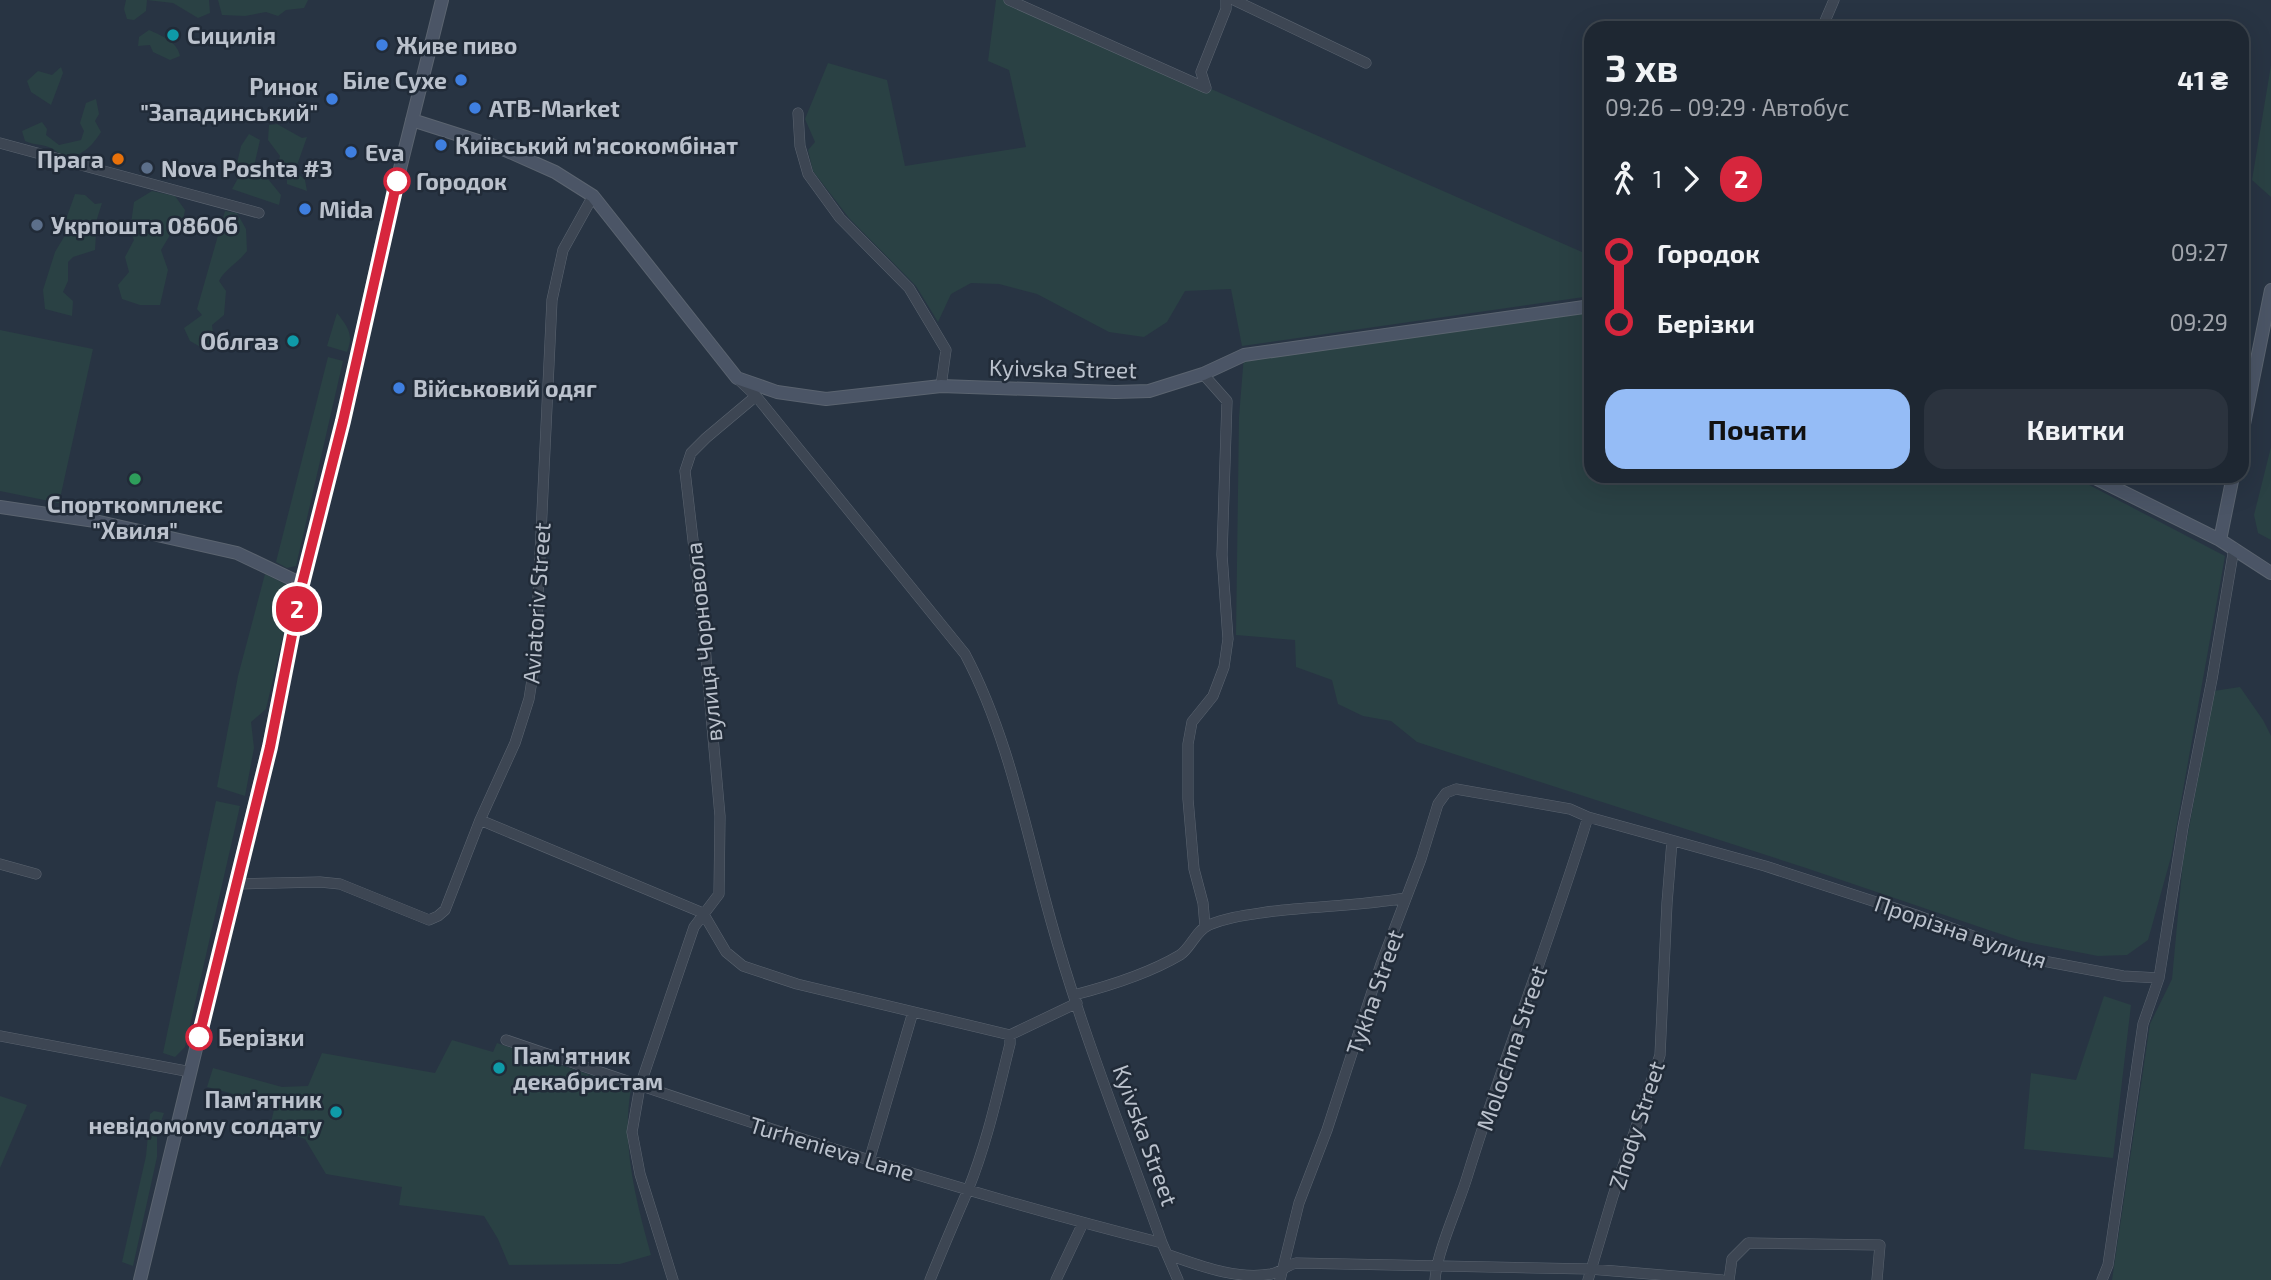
<!DOCTYPE html>
<html lang="uk">
<head>
<meta charset="utf-8">
<style>
	:root { --surface:#1e2732; --page:#2b333e; --text:#f1f3f6; --muted:#a1a5ac; --line:#3c444d; --accent:#95bcf6 }
	body { margin:0; font-family:"Exo 2",sans-serif; background:var(--page); color:var(--text); height:100vh; display:flex; flex-direction:column; font-size:26px; white-space:nowrap }
	* { box-sizing:border-box; margin:0 }
	p { font-size:23px; color:var(--muted) }
	.icon { flex:none; width:38px; height:38px; fill:none; stroke:currentColor; stroke-width:2; stroke-linecap:round; stroke-linejoin:round }
	.map { position:relative; flex:1; overflow:hidden }
	.sheet { position:absolute; left:1584px; top:21px; width:665px; height:462px; display:flex; flex-direction:column; background:var(--surface); border-radius:21px; box-shadow:0 7px 28px #0002,0 0 0 2px var(--line) }
	.sheet>* { flex:none }
	.badge { padding:0 14px; border-radius:23px; font-size:24px; line-height:46px }
	.map>.badge { position:absolute; translate:-50% -50%; box-shadow:0 0 0 4px #fff }
	.legs { display:flex; align-items:center; gap:10px; height:77px; padding:0 21px; font-size:23px }
	.legs p { margin-inline-start:auto }
	.headline { display:flex; align-items:center; justify-content:space-between; height:119px; padding:0 21px }
	h1 { font-size:38px; font-weight:700; line-height:52px }
	.button { display:flex; gap:14px; margin-top:auto; padding:14px 21px }
	.button a { flex:1; height:80px; border-radius:21px; background:var(--accent); color:#111; font-size:28px; font-weight:700; line-height:80px; text-align:center }
	.button a+a { background:var(--page); color:var(--text) }
	ul { padding:0 21px; list-style:none }
	li { display:flex; align-items:center; gap:24px; height:70px; font-size:26px }
	li i { display:grid; place-items:center; width:10px; height:100%; margin:0 9px; background:currentColor }
	li i::after { content:''; width:18px; height:18px; margin:-9px; border:5px solid; border-radius:50%; background:var(--surface) }
	li p { margin-inline-start:auto }
	li:first-child i { background:linear-gradient(#0000 50%,currentColor 0) }
	li:last-child i { background:linear-gradient(currentColor 50%,#0000 0) }
	.map>svg:first-child { display:block }
	.green { fill:#2a4144 }
	.lines { fill:none; stroke-linecap:round; stroke-linejoin:round }
	.street-casing { stroke:#5b6470; stroke-width:11 }
	.secondary-casing { stroke:#5b6470; stroke-width:14 }
	.street { stroke:#3d4653; stroke-width:10 }
	.secondary { stroke:#4b5566; stroke-width:12 }
	.line-1-casing { stroke:#fff; stroke-width:16 }
	.line-1 { stroke:#d7263d; stroke-width:10 }
	.culture-dot { fill:#0f9aa8; stroke:#212b38; stroke-width:2.5 }
	.shop-dot { fill:#3f7fe0; stroke:#212b38; stroke-width:2.5 }
	.food-dot { fill:#e8710a; stroke:#212b38; stroke-width:2.5 }
	.service-dot { fill:#5c6f8a; stroke:#212b38; stroke-width:2.5 }
	.stop-1-dot { fill:#fff; stroke:#d7263d; stroke-width:3.5 }
	.leisure-dot { fill:#2e9e5b; stroke:#212b38; stroke-width:2.5 }
	.labels { text-anchor:middle; dominant-baseline:central; stroke-width:5; stroke-linejoin:round; paint-order:stroke }
	.poi-label { font-size:23px; font-weight:bold; fill:#bac1cc; stroke:#212b38; text-anchor:start }
	.stop-label { font-size:23px; font-weight:bold; fill:#bac1cc; stroke:#212b38; text-anchor:start }
	.street-label { font-size:23px; fill:#bac1cc; stroke:#212b38 }
</style>
</head>
<body>
<div class="map">
<svg width="2271" height="1280" viewBox="0 0 2271 1280">
	<rect width="100%" height="100%" fill="#283443"/>
	<path class="green" d="M126,0h83l1,13 -12,5 -25,-15 -26,-3 -1,11 -12,9 -7,-1 -3,-10z
		M218,0h90l-4,8 -18,2 -8,6 -12,-4 -21,4 -23,-1z
		M996,0h13l582,256v40l-349,50 -11,-57 -46,2 -18,31 -23,15 -35,-5 -72,-38 -38,-10 -28,-1 -20,11 -13,28 -22,-36 -67,-68 -36,-47 -5,-21 7,-8 -10,-23 23,-56 59,17 18,86 121,-19 -17,-77 -21,-9z
		M149,30c13,6 28,11 31,26l-10,4 -17,-8 -3,-7 -12,1 1,-9z
		M2271,65v132l-19,-17z
		M61,67l2,6 -12,32 -20,-13 -4,-11 11,-10 14,4z
		M96,99l3,15 -4,7 6,11c-9,14 -21,28 -40,23 -1,-1 -9,-7 -10,-7 -8,-4 -18,-3 -26,-7l-3,-10 20,-9 5,7 -1,6 13,10 22,-5 3,-9 -4,-8 6,-20z
		M277,124l25,14 5,-1 -12,34 10,9 2,11 -20,-7v-8l-10,-8 3,-12 -12,-16 1,-15z
		M249,134l11,6 -5,22 3,14 10,3 13,16 -2,10 -47,-16 10,-18 -5,-8 4,-17z
		M152,191l23,5 10,14 -2,10 -13,3v12l-9,15 7,20 -8,35h-20l-18,-6 -4,-14 11,-13 -4,-15 9,-17 -4,-9 4,-29z
		M75,194l10,1 10,9 7,-1 -5,16 -2,31 -22,7 -5,5v19l-5,11 10,9 -1,15 -27,-7 -2,-19 12,-38 12,-20 -2,-10z
		M225,211l12,2 9,16 1,22c-8,11 -22,18 -28,30l7,10 -2,24 -12,10 2,15 -10,9 -14,-8 -6,-13 18,-13 -5,-6z
		M1591,306v170h481l153,80 -54,301 -23,83 -21,15 -29,1 -77,-15 -215,-73 -389,-126 -26,-21 -28,-5 -25,-12 -6,-24 -36,-13 -1,-27 -59,-5 3,-218 5,-62z
		M337,313c11,14 17,22 10,39l-20,-6z
		M0,330l93,19 -34,154 -59,-12z
		M328,357l15,4 -47,205 -9,2 -11,-6z
		M2271,447v93l-13,-7 -4,-18z
		M265,574l22,11 5,12 -26,112 -15,13 3,26 -9,48 -28,-9 21,-111z
		M2240,687l23,33 8,16v544h-159l38,-256 22,-45 11,-118 31,-170z
		M216,801l24,5 -55,241 -10,10 -12,-4z
		M2104,996l27,9 -18,153 -89,-9 7,-76 45,7z
		M452,1040l41,12 4,-9 134,46c-10,55 5,112 20,166l-31,9 -111,1 -11,-26 -14,-23 -85,-11 3,-18 -76,-13 -21,-35 -35,-12 5,-22 -68,-18 6,-19 69,19 26,-1 14,-33 113,20z
		M0,1096l27,9 -27,63z
		M154,1111l10,2 -7,20v24l-24,109 -11,-4 24,-106 4,-42z"/>
	<g class="lines">
		<g class="street-casing">
			<path id="street" d="M1009,0l197,88 -5,-16 25,-63v-9
				M1234,0l132,63
				M1822,28l12,-28
				M798,113l2,33 8,28 32,44 69,70 37,62 -5,36
				M0,143l259,70
				M1203,374l24,27 -5,154 6,84 -4,28 -11,29 -21,26 -4,22v55l6,70 9,34 2,23
				M739,380l17,16 209,258c44,83 61,178 86,267 30,109 73,215 111,322l16,37
				M480,820l223,93 23,39 17,14 54,18 213,51 67,-32
				M0,864l36,10
				M237,884l83,-2 20,2 89,36 9,-4 7,-6 35,-90 35,-77 14,-44 6,-38 17,-361 11,-50 30,-54
				M1074,995c35,-9 74,-21 106,-40 11,-7 16,-25 29,-30 19,-8 38,-10 58,-13 46,-6 93,-6 139,-14
				M0,1036l191,36
				M506,1040c217,74 433,147 656,203
				M869,1161l44,-149
				M1169,1255c32,11 67,25 102,19 10,-2 16,-9 25,-11l294,6 132,11
				M673,1280l-33,-106 -8,-42 8,-46 54,-159 25,-33 1,-78 -16,-181 -19,-164 6,-18 15,-15 50,-42
				M930,1280c12,-30 25,-60 38,-90 19,-47 30,-98 42,-146v-9
				M1056,1280l27,-57
				M1280,1280l19,-77 28,-73 54,-166 40,-105 17,-55 8,-11 10,-4 114,20 18,8 177,49 151,49 122,45 85,16 36,2
				M1435,1280c2,-30 24,-75 33,-106 37,-120 83,-237 120,-357
				M1588,1280l25,-84 47,-141 7,-152 5,-62
				M1729,1280l3,-21 16,-16 132,2 -3,35
				M2102,1280l6,-15 35,-241 16,-46 24,-151 29,-148 22,-131"/>
		</g>
		<g class="secondary-casing">
			<path id="secondary" d="M412,120l91,29 52,23 38,24 144,182 40,14 49,7 115,-13 174,6 34,-1 54,-17 41,-19 347,-49
				M2242,434l29,-144
				M2091,476l129,64 51,33
				M0,507l95,14 142,32 65,31
				M2220,540l13,-64
				M140,1280l129,-533 33,-163 41,-163 42,-192 57,-229"/>
		</g>
		<use href="#street" class="street"/>
		<use href="#secondary" class="secondary"/>
	</g>
	<g class="lines">
		<g class="line-1-casing">
			<path id="line-1" d="M199,1037l71,-290 32,-163 41,-163 54,-240"/>
		</g>
		<use href="#line-1" class="line-1"/>
	</g>
	<g class="culture-dot">
		<circle cx="173" cy="35" r="7"/>
		<circle cx="293" cy="341" r="7"/>
		<circle cx="499" cy="1068" r="7"/>
		<circle cx="336" cy="1112" r="7"/>
	</g>
	<g class="shop-dot">
		<circle cx="382" cy="45" r="7"/>
		<circle cx="461" cy="80" r="7"/>
		<circle cx="332" cy="99" r="7"/>
		<circle cx="475" cy="108" r="7"/>
		<circle cx="441" cy="145" r="7"/>
		<circle cx="351" cy="152" r="7"/>
		<circle cx="305" cy="209" r="7"/>
		<circle cx="399" cy="388" r="7"/>
	</g>
	<circle class="food-dot" cx="118" cy="159" r="7"/>
	<g class="service-dot">
		<circle cx="147" cy="168" r="7"/>
		<circle cx="37" cy="225" r="7"/>
	</g>
	<g class="stop-1-dot">
		<circle cx="397" cy="181" r="12"/>
		<circle cx="199" cy="1037" r="12"/>
	</g>
	<circle class="leisure-dot" cx="135" cy="479" r="7"/>
	<g class="labels">
		<g class="poi-label">
			<text x="187" y="35">Сицилія</text>
			<text x="396" y="45">Живе пиво</text>
			<text x="447" y="80" text-anchor="end">Біле Сухе</text>
			<text x="318" y="86" text-anchor="end">Ринок<tspan x="318" dy="26">"Западинський"</tspan></text>
			<text x="489" y="108">ATB-Market</text>
			<text x="455" y="145">Київський м'ясокомбінат</text>
			<text x="365" y="152">Eva</text>
			<text x="104" y="159" text-anchor="end">Прага</text>
			<text x="161" y="168">Nova Poshta #3</text>
			<text x="319" y="209">Mida</text>
			<text x="51" y="225">Укрпошта 08606</text>
			<text x="279" y="341" text-anchor="end">Облгаз</text>
			<text x="413" y="388">Військовий одяг</text>
			<text x="135" y="504" text-anchor="middle">Спорткомплекс<tspan x="135" dy="26">"Хвиля"</tspan></text>
			<text x="513" y="1055">Пам'ятник<tspan x="513" dy="26">декабристам</tspan></text>
			<text x="322" y="1099" text-anchor="end">Пам'ятник<tspan x="322" dy="26">невідомому солдату</tspan></text>
		</g>
		<g class="stop-label">
			<text x="416" y="181">Городок</text>
			<text x="218" y="1037">Берізки</text>
		</g>
		<g class="street-label">
			<text transform="translate(1063 368) rotate(1)">Kyivska Street</text>
			<text transform="translate(536 603) rotate(-86)">Aviatoriv Street</text>
			<text transform="translate(703 642) rotate(-96)">вулиця Чорновола</text>
			<text transform="translate(1961 931) rotate(19)">Прорізна вулиця</text>
			<text transform="translate(1374 992) rotate(-71)">Tykha Street</text>
			<text transform="translate(1511 1048) rotate(-71)">Molochna Street</text>
			<text transform="translate(1636 1125) rotate(-72)">Zhody Street</text>
			<text transform="translate(1146 1135) rotate(70)">Kyivska Street</text>
			<text transform="translate(832 1148) rotate(17)">Turhenieva Lane</text>
		</g>
	</g>
</svg>
<b class="badge" style="left:297px;top:609px;background:#d7263d;color:#fff">2</b>
<section class="sheet">
<div class="headline"><div><h1>3 хв</h1><p>09:26 – 09:29 · Автобус</p></div><b>41 ₴</b></div>
<div class="legs"><svg class="icon" aria-label="walk" viewBox="0 0 24 24"><circle cx="13" cy="4" r="2"/><path d="M13 8l-2 6 4 7M11 14l-3 7M7 12l3-4h3l4 4"/></svg>1<svg class="icon" aria-label="forward" viewBox="0 0 24 24"><path d="M9 5l7 7-7 7"/></svg><b class="badge" style="background:#d7263d;color:#fff">2</b></div>
<ul>
<li><i style="color:#d7263d"></i><b>Городок</b><p>09:27</p></li>
<li><i style="color:#d7263d"></i><b>Берізки</b><p>09:29</p></li>
</ul>
<div class="button"><a>Почати</a><a>Квитки</a></div>
</section>
</div>
</body>
</html>
